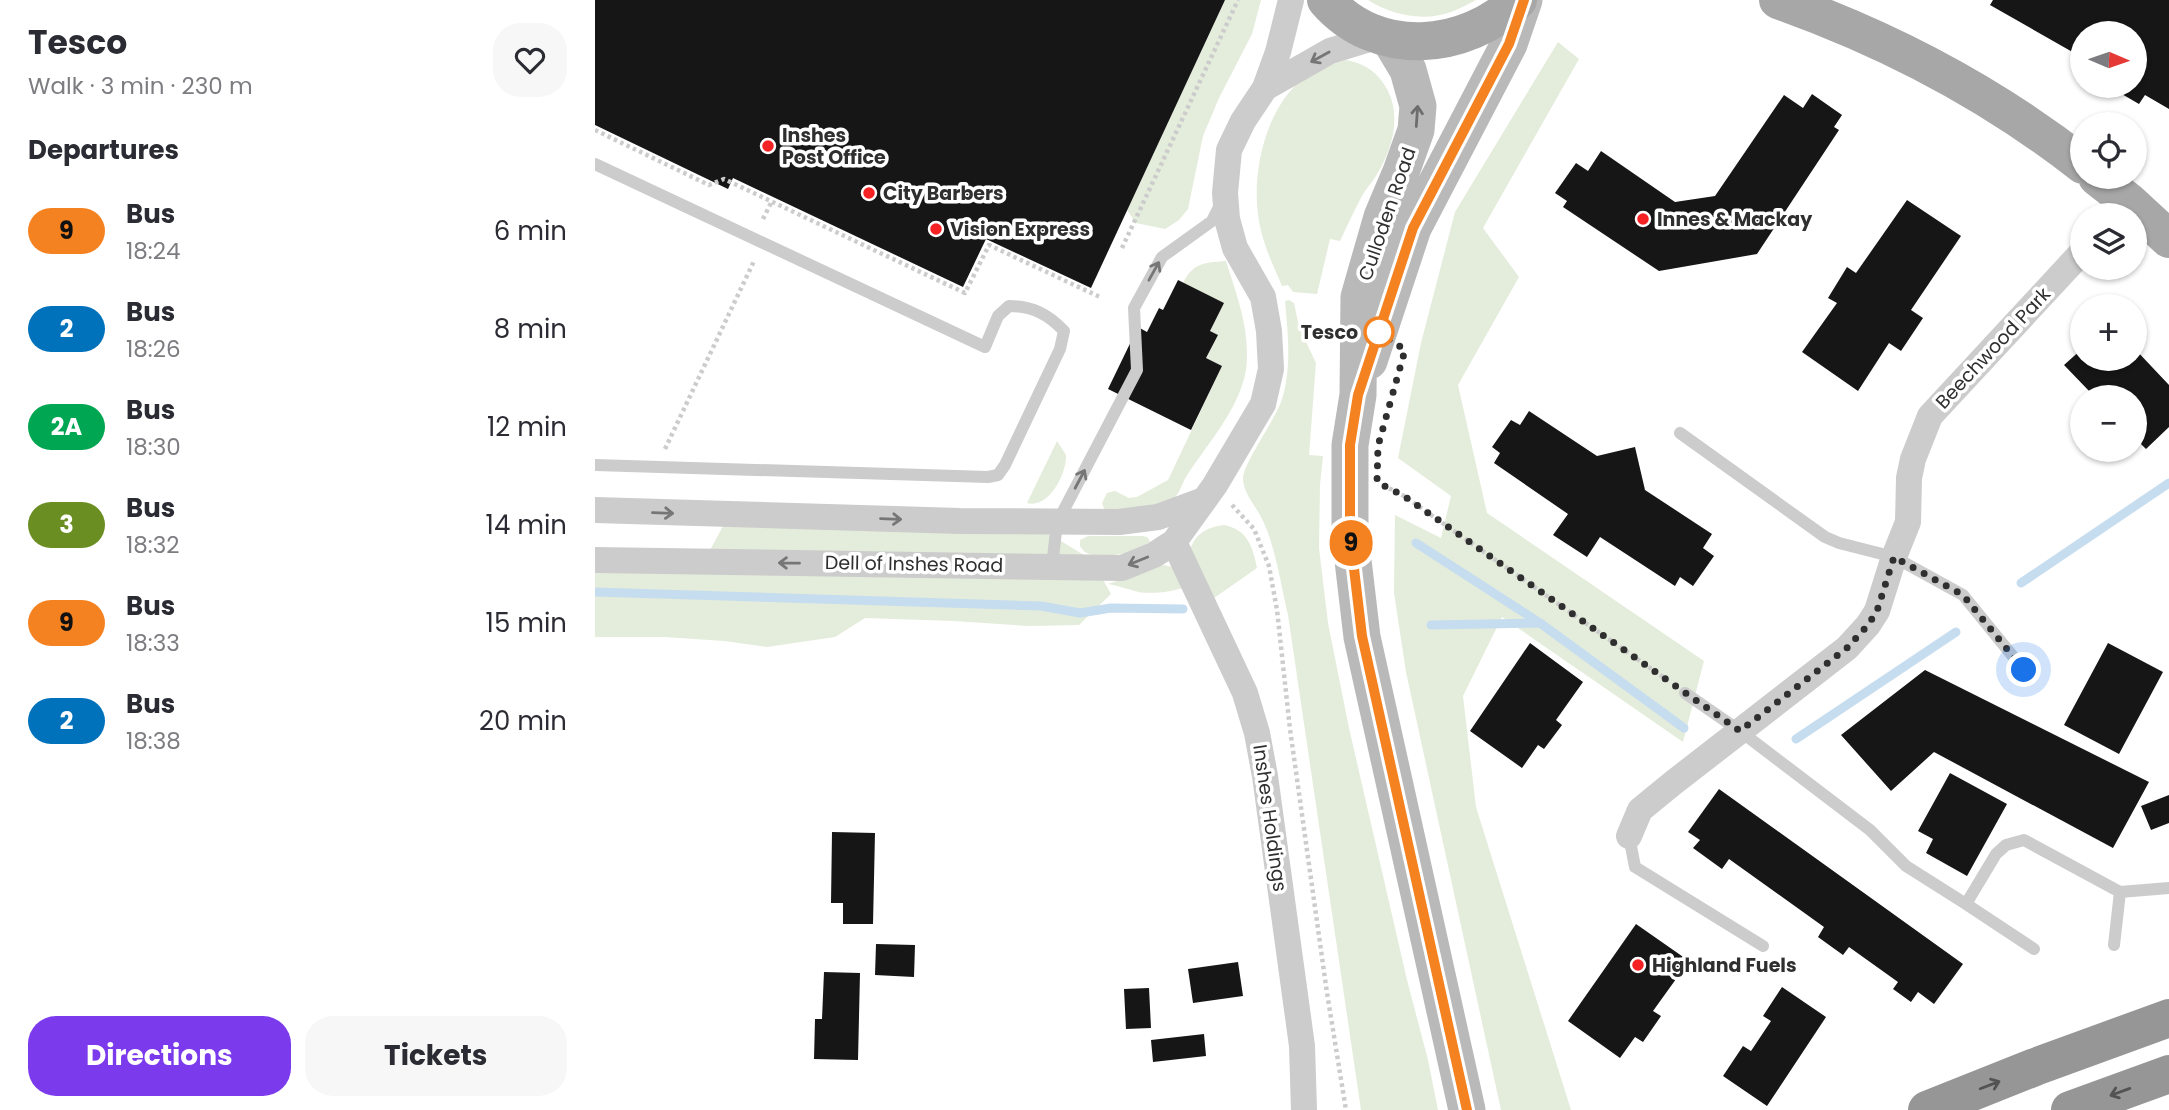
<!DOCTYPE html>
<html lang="en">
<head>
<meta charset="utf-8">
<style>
	:root { --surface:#fff; --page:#f7f7f7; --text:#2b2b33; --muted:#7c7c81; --accent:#7c3aed }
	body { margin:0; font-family:Poppins,sans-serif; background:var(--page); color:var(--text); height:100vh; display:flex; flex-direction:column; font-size:26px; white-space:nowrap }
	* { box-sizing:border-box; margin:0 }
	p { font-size:23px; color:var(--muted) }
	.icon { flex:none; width:38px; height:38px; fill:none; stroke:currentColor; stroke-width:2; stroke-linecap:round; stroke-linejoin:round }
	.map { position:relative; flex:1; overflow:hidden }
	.side { display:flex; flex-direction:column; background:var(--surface); width:595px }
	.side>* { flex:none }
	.badge { padding:0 14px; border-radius:23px; font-size:24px; line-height:46px }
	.needle { width:46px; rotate:92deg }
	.fabs { position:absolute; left:1475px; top:21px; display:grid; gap:14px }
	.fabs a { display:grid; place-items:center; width:77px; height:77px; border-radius:50%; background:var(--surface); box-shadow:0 2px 5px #0004; font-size:35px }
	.you { position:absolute; width:35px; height:35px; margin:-18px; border:5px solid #fff; border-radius:50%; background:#1a73e8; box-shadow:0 0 0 10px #1a73e833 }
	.map>.badge { position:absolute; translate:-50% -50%; box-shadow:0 0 0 4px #fff }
	h2 { padding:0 28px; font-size:26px; line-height:63px }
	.round { display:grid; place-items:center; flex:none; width:74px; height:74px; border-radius:28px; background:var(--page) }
	.summary { display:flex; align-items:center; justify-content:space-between; height:119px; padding:0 28px }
	h1 { font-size:33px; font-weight:700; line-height:52px }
	.cta { display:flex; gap:14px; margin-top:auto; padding:14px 28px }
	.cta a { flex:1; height:80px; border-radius:28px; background:var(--accent); color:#fff; font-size:28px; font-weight:700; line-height:80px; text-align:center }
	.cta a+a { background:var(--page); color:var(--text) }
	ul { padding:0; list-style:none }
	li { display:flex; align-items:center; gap:21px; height:98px; padding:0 28px }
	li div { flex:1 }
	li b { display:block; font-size:26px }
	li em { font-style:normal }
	li .badge { min-width:77px; font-weight:700; text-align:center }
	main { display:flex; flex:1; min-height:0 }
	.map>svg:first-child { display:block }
	.green { fill:#e4eddb }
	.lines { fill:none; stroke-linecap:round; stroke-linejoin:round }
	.stream { stroke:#c6dcef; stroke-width:9 }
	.building { fill:#161616 }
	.path { stroke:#ccc; stroke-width:4.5; stroke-dasharray:3.5 3.5; stroke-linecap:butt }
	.lane { stroke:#ccc; stroke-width:12 }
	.street { stroke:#ccc; stroke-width:26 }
	.secondary { stroke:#b9b9b9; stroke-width:37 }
	.primary { stroke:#a7a7a7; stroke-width:38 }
	.highway { stroke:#969696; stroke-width:38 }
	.oneway { stroke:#767676 }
	.oneway2 { stroke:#6d6d6d }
	.oneway3 { stroke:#535353 }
	.line-casing { stroke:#fff; stroke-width:16 }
	.line { stroke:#f58220; stroke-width:10 }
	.walk { stroke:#2f2f2f; stroke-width:7; stroke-dasharray:0 12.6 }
	.poi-dot { fill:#f52223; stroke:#fff; stroke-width:2.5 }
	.stop-dot { fill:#fff; stroke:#f58220; stroke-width:3.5 }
	.labels { text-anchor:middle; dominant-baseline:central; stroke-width:7; stroke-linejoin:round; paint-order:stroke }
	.poi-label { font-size:19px; font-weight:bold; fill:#2f2f2f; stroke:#fff; text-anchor:start }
	.street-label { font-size:19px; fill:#2f2f2f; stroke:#fff }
	.stop-label { font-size:19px; font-weight:bold; fill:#2f2f2f; stroke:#fff; text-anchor:end }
</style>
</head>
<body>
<main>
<section class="side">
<div class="summary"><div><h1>Tesco</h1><p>Walk · 3 min · 230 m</p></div><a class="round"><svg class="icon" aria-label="heart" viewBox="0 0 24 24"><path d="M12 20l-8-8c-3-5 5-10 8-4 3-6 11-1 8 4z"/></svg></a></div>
<h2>Departures</h2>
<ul>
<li><span class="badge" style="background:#f58220;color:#111">9</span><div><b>Bus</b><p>18:24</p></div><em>6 min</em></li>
<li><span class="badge" style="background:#0072bc;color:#fff">2</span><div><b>Bus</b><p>18:26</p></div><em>8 min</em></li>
<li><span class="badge" style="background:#00a651;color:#fff">2A</span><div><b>Bus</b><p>18:30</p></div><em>12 min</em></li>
<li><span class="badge" style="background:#6b8e23;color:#fff">3</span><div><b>Bus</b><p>18:32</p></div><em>14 min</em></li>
<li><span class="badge" style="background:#f58220;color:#111">9</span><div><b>Bus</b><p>18:33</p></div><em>15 min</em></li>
<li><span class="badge" style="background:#0072bc;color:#fff">2</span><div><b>Bus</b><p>18:38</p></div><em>20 min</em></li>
</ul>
<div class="cta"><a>Directions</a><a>Tickets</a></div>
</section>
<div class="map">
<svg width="1574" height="1110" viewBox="0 0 1574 1110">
	<rect width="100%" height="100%" fill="#fff"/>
	<path class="green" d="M630,0h36l-9,34 -33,64 -16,38 -15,73 -9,11 -14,9 -29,-6 -9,-13z
		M773,0h108c-8,4 -17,9 -25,12 -28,10 -59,3 -83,-12z
		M963,42l21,17 -96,169 36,49 -61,108 29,128 217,148 -21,81 -181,-125 -39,79 13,111 95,303h-70l-95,-438 -12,-79 1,-78 46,23 10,-42 -53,-38 23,-115 34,-131z
		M751,60c20,4 33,13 42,31 14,28 3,62 -14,88 -4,6 -9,11 -12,17 -8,15 -15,30 -22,45l-10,-2 -13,55 -24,-2 -5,-7 -6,1c-10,-23 -21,-46 -24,-72 -6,-46 9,-109 48,-138 12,-9 25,-12 40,-16z
		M631,261c11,35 25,71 20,109 -7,40 -39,74 -60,107 -4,7 -7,18 -13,22 -20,14 -45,12 -68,12l-3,-8 5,-10 8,-2 14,7 8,-1 31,-17 54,-114 -16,-8 12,-23 -8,-4 14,-28 -41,-20c11,-21 21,-20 43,-22z
		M694,300l5,3 5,24 17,36 -7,92 14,1 -3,29 -1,63 9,75 21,105 58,252 21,80 10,50h-77l-73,-495c-7,-29 -13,-72 -27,-98 -6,-12 -18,-24 -18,-39 1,-15 31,-57 38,-76 11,-32 7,-68 4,-101z
		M462,441l9,14c1,18 -17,54 -39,48z
		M629,525c23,4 29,22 33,43l-50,35 -18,-49c4,-19 17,-27 35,-29z
		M128,526l325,7 44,27 19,34 -32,31 -51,1 -74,-5 -89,-3 -30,19 -68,10 -43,-6 -59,-4h-70v-84l114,-1z
		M493,536h55l4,1 3,4c-9,12 -48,18 -61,13 -5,-2 -6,-4 -9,-8v-6z
		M569,565l9,2 11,20c-8,5 -40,8 -49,4 -10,-3 -17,-5 -27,-7z"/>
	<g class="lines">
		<path class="stream" d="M821,543l124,80
			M1426,583l148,-100
			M0,592l446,14 39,7 31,-5 72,1
			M836,625l109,-2 144,105
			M1201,739l160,-107"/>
	</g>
	<path class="building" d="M0,0h630l-134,288 -105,-49 -23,48 -230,-109 -5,11 -133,-64z
		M1398,0h176v109l-24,-14 -6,9 -31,-18h27v-53h-52v25l-93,-53z
		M1217,94l30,21 -8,12 5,3 -82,124 -98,17 -96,-64 4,-6 -12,-8 21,-30 12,8 13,-20 74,51 40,-6 69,-101 19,13z
		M1312,200l54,36 -50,74 12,8 -22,33 -12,-8 -31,48 -56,-39 35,-49 -9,-5 19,-31 9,6z
		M583,280l46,23 -14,28 8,4 -12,23 16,8 -31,64 -83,-41 30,-62 9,5 12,-24 4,2z
		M1488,348v11h52v-10l34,36v42l-23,22 -11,-11v-41h-50l5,-5 -26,-27z
		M934,411l68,45 38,-9 10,43 67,44 -9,14 11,8 -21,30 -13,-9 -5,9 -75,-49 -13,20 -34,-22 15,-21 -74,-51 6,-10 -8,-6 19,-27 9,5z
		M935,643l53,39 -27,38 6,5 -18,24 -6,-4 -16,23 -52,-37z
		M1513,643l55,29 -44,82 -55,-29z
		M1330,670l224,112 -36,66 -179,-96 -43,39 -50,-56z
		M1355,773l57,31 -40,72 -41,-23 7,-14 -15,-8z
		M1124,789l244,175 -29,40 -16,-12 -7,10 -18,-13 5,-7 -49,-35 -6,8 -25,-18 6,-10 -95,-68 -7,10 -29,-21 7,-8 -12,-8z
		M1574,795v28l-18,7 -10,-24z
		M237,832l43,1 -2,91h-30v-21h-12z
		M1041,924l53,37 -36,50 8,5 -18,26 -8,-5 -15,21 -52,-37z
		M281,944l39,1 -1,32 -39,-2z
		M643,962l5,34 -50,7 -5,-34z
		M229,972l36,1 -2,87 -44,-1 1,-40h7z
		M1187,987l44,30 -59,89 -44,-30 20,-30 8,5 20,-30 -8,-5z
		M554,988l2,40 -25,1 -2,-40z
		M609,1034l2,22 -53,6 -2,-22z"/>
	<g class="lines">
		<path class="path" d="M0,130l114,55 15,-6 241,114 24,-48 111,52
			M168,219l9,-18
			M527,248l116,-248
			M70,449l89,-188
			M788,485l21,11 266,186
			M637,505l22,24 15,37 8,44 13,119 37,264 19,117"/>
		<path class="lane" d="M0,164l390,183 13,-31 11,-10c23,0 39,8 55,25l-4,18 -55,116 -7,10 -10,2 -393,-12
			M1085,433l145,104 14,6 55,14 69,38 61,75
			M457,566l5,-43 80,-153 -3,-62 28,-51 50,-36 8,-16
			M1090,693l55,38 130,99 36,36 60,38 30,-50 10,-9 18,-5 96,52
			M1034,836l6,31 128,79
			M1371,904l68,45
			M1519,945l6,-53 49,-4"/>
		<path class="street" d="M670,88l65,-37 49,-15
			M0,510l365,11 159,1 39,-5 46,-17
			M579,542l71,151 12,40 8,43 37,270 2,64
			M0,560l527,8 32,-13 20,-13 41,-57 48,-81 8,-35 -2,-38 -6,-34 -28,-49 -8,-29 -2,-26 4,-43 14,-29 22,-33 13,-36 13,-52
			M1034,836l11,-26 33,-27 174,-135 21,-23 9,-14 17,-54 14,-35 1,-44 4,-19 17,-43 153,-165"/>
		<path class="secondary" d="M795,40l18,30 10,36 -2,24 -15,42 -19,45 -23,80 -1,98 -8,50v90l12,102 105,473
			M774,361l44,-133 96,-184 15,-44"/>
		<path class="primary" d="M731,0c51,59 140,51 192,0
			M1183,0c110,39 213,93 305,165
			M1502,177l32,25 40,37"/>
		<path class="highway" d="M1332,1110l108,-43 134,-49
			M1475,1110l99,-36"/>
	</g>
	<defs><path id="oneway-shaft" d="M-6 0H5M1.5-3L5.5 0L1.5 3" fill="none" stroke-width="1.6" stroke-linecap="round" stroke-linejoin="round" transform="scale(1.75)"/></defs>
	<g class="oneway">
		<use href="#oneway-shaft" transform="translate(725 57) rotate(151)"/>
		<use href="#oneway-shaft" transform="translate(559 271) rotate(-61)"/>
		<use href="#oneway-shaft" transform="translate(485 479) rotate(-62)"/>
		<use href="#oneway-shaft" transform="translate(68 513) rotate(2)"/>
		<use href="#oneway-shaft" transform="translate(296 519) rotate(2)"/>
		<use href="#oneway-shaft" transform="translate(543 561) rotate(158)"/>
		<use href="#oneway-shaft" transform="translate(194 563) rotate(-179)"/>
	</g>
	<use class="oneway2" href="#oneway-shaft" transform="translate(822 116) rotate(-86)"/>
	<g class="oneway3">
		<use href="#oneway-shaft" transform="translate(1395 1085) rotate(-21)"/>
		<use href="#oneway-shaft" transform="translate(1525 1092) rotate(160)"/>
	</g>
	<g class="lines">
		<g class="line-casing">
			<path id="line" d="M872,1110l-105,-474 -12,-101v-90l8,-50 55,-167 96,-184 15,-44"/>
		</g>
		<use href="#line" class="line"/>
		<path class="walk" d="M784,332l26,18 -27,96 -1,36 27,14 336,235 107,-83 21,-23 9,-14 17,-54 69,38 61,75"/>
	</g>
	<g class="poi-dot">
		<circle cx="173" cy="146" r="7"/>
		<circle cx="274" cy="193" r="7"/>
		<circle cx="1048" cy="219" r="7"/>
		<circle cx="341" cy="229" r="7"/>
		<circle cx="1043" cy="965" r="7"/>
	</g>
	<circle class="stop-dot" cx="784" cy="332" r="14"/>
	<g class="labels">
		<g class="poi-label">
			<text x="187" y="135">Inshes<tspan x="187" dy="22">Post Office</tspan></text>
			<text x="288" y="193">City Barbers</text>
			<text x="1062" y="219">Innes &amp; Mackay</text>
			<text x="355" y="229">Vision Express</text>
			<text x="1057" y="965">Highland Fuels</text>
		</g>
		<g class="street-label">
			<text transform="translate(792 214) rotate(-71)">Culloden Road</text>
			<text transform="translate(1398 348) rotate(-47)">Beechwood Park</text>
			<text transform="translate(319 564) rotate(1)">Dell of Inshes Road</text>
			<text transform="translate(675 818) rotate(82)">Inshes Holdings</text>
		</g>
		<g class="stop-label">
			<text x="763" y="332">Tesco</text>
		</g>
	</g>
</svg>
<div class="fabs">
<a><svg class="needle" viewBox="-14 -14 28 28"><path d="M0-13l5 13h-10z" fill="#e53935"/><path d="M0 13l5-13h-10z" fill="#7c7c81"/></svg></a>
<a><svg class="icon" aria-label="locate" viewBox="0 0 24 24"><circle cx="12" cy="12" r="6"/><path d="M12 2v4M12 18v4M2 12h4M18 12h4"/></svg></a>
<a><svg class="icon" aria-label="layers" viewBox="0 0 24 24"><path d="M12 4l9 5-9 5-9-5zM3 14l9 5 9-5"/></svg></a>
<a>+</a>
<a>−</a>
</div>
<div class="you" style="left:1429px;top:670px"></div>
<b class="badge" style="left:756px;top:543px;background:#f58220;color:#111">9</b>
</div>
</main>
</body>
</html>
